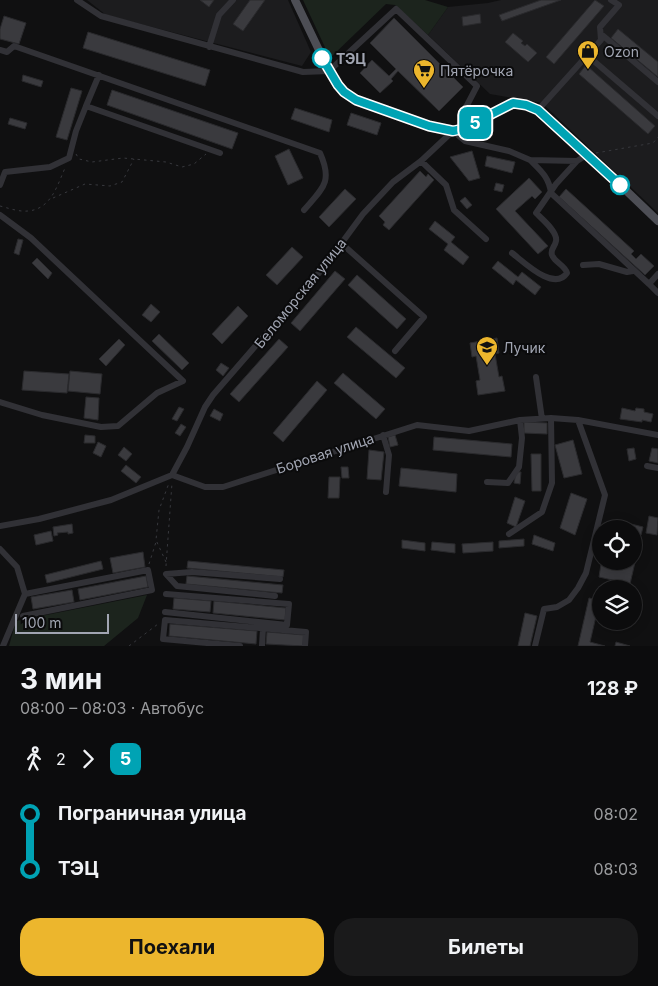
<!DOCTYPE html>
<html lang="ru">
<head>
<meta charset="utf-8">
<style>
	:root { --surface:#0c0c0d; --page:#1a1a1b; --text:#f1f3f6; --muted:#9a9b9d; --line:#2c2c2e; --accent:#ecb62d }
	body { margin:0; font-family:Inter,sans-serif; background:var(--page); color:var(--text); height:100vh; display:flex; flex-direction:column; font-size:19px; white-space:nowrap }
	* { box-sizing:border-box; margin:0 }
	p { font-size:16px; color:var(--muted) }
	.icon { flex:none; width:28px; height:28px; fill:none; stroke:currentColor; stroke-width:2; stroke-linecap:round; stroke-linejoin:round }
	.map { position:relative; height:646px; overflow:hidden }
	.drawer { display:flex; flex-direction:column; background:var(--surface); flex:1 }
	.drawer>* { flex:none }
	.badge { padding:0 10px; border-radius:8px; font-size:18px; line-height:32px }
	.controls { position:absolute; left:592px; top:520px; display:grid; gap:10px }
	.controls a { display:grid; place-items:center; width:50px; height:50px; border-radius:50%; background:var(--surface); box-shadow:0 2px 12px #0003,0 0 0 1px var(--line); font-size:25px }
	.scale { position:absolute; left:15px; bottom:12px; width:94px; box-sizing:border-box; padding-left:5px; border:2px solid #a1a5b2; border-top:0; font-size:14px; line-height:18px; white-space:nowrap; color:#a1a5b2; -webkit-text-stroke:4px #0b0b0c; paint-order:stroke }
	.map>.badge { position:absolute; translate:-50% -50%; box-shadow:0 0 0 2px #fff }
	.legs { display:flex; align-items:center; gap:8px; height:55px; padding:0 20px; font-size:16px }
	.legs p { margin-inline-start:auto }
	.overview { display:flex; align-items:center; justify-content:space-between; height:85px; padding:0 20px }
	h1 { font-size:28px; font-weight:700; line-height:38px }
	.primary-button { display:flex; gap:10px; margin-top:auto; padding:10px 20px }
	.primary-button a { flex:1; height:58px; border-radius:20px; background:var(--accent); color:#111; font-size:20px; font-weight:700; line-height:58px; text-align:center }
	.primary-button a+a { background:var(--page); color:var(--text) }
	ul { padding:0 20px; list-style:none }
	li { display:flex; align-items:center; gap:18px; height:55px; font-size:19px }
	li i { display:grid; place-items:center; width:8px; height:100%; margin:0 6px; background:currentColor }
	li i::after { content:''; width:12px; height:12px; margin:-6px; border:4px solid; border-radius:50%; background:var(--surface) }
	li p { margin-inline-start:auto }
	li:first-child i { background:linear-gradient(#0000 50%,currentColor 0) }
	li:last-child i { background:linear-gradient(currentColor 50%,#0000 0) }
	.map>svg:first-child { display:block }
	.built { fill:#1c1c1e }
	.green { fill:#1c241d }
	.building { fill:#3a3a3e; stroke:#2a2a2d }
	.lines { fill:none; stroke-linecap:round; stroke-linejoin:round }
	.path { stroke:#37383d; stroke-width:1; stroke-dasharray:2.5 4; stroke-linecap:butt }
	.minor { stroke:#313136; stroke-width:6 }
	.major { stroke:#4d4e55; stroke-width:8 }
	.line-1-casing { stroke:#fff; stroke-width:11 }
	.line-1 { stroke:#00a3b4; stroke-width:8 }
	.stop-1-dot { fill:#fff; stroke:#00a3b4; stroke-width:2.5 }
	.labels { text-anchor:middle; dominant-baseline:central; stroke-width:4; stroke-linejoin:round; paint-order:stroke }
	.poi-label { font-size:14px; fill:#a1a5b2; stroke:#0b0b0c; text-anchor:start }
	.stop-label { font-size:14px; font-weight:bold; fill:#a1a5b2; stroke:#0b0b0c; text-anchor:start }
	.street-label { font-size:14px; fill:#a1a5b2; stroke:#0b0b0c }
</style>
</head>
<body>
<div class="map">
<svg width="658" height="646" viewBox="0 0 658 646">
	<rect width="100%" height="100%" fill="#101011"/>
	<path class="built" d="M87,0h201l23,52 -9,14 -196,-51z
		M501,0h157v213l-116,-110 -52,-9 -62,-59 20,-28 40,-4z"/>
	<path class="green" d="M303,0h122l23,7 -20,28 -33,-30 -9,-1 -56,54z
		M147,595l-9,23 -34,28h-95l7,-25z"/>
	<path class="building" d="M200,0h14l-5,7z
		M250,0h15l-22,31 -10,-7z
		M541,0h20l-59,21 -3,-6z
		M595,0l9,6 -50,58 -8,-7z
		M480,14l1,9 -18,3 -1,-9z
		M4,16l22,7 -7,21 -19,-5v-10z
		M394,18l69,69 -24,24 -41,-40 -7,8 2,2 -13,12 -20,-20 12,-13 17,16 7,-7 -26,-26z
		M618,29l40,33v15l-47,-39z
		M88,32l122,38 -5,16 -122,-38z
		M513,33l10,8 -2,2 4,3 2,-2 10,9 -9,9 -23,-20z
		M586,65l69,61 -7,8 -69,-60z
		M23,75l20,6 -2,6 -19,-6z
		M71,88l11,3 -15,49 -11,-3z
		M112,90l126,43 -6,16 -125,-44z
		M295,108l37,12 -3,12 -38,-13z
		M351,113l30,10 -4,12 -30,-10z
		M10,118l17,5 -2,6 -17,-5z
		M289,149l14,29 -15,7 -13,-29z
		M472,151l8,27 -11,3 -19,-24z
		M487,156l28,6 -3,11 -27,-7z
		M420,171l6,6 2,-3 6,6 -45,50 -6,-5 2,-3 -6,-6z
		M529,178l13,14 -7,7 -3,-3 -17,15 33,35 -10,8 -42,-45z
		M496,183l8,2 -2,7 -8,-2z
		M345,189l11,10 -27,28 -10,-10z
		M566,189l68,62 -3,3 5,5 5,-5 13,12 -9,9 -86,-78z
		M465,197l7,8 -5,4 -7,-8z
		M435,221l20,16 -4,5 18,15 -6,8 -19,-15 4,-6 -19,-15z
		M18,239l5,1 -4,15 -5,-2z
		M292,247l11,10 -26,28 -11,-10z
		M37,258l15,15 -4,6 -16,-16z
		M498,261l20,16 4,-5 19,15 -6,8 -19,-15 -3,5 -21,-17z
		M335,271l10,8 -45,52 -9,-8z
		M357,275l49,44 -9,10 -49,-44z
		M151,304l9,8 -9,10 -9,-7z
		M238,306l10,10 -26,28 -10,-10z
		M356,327l49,41 -9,10 -49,-41z
		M159,334l30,29 -7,7 -30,-29z
		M497,338l2,15 -4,1 4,23 3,-1 3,15 -27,4 -2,-14 4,-1 -4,-24 -4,1 -2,-14z
		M119,339l6,6 -19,21 -7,-7z
		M279,339l9,8 -49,55 -9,-8z
		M221,363l8,5 -6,8 -7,-6z
		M24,371l45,3 -2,19 -45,-3z
		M70,371l32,3 -2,20 -32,-3z
		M343,373l42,36 -9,10 -42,-36z
		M317,381l10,9 -44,52 -10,-9z
		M86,397l13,1 -1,22 -14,-2z
		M179,407l5,2 -7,12 -5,-2z
		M622,408l13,3 1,-3 8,1v3l9,2 -2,8 -9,-2v2l-22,-3z
		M214,409l9,5 -3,7 -10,-5z
		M524,422l23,1v11l-23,-1z
		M181,424l5,3 -6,9 -5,-3z
		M85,435l10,1v7h-11z
		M395,435l3,10 -8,2 -2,-10z
		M434,437l78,7 -1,13 -78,-7z
		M573,440l9,34 -18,4 -9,-33z
		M98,442l8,4 -5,11 -8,-4z
		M124,447l8,7 -6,7 -8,-6z
		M634,448l2,11 -7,2 -2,-12z
		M652,448l6,1v14l-9,-2z
		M369,450l15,2 -3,28 -14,-1z
		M531,454h10v37h-9z
		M126,465l15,12 -5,6 -15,-12z
		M341,467h7l1,11h-7z
		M401,468l56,6 -1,18 -57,-6z
		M516,472h5l-1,12 -6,-1z
		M329,477h11l-1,21h-11z
		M571,493l16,6 -12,36 -15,-7z
		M515,497l10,4 -9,26 -9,-4z
		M649,516l9,2 -1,17 -11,-2z
		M619,521l24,6 -2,8 -7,-1v-5h-16z
		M72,524l1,9 -5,1v-2l-11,1 1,2 -4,1 -1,-9z
		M51,531l2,10 -17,4 -2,-10z
		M534,535l21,8 -2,8 -21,-7z
		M524,539v7l-25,2v-7z
		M402,540l23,3v8l-23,-3z
		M432,542l23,2v9l-24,-3z
		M493,542v9l-30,2 -1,-9z
		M143,552l2,15 -32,6 -3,-15z
		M634,557l2,1 -6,26 -31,-7 2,-13 24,5 2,-8h7z
		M101,561l2,8 -56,14 -2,-8z
		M188,561l96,9 -1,7 -96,-9z
		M146,576l2,11 -68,13 -2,-11z
		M187,576l96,9 -1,8 -96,-9z
		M72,590l2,12 -41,7 -2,-12z
		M174,598l37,3 -1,11 -37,-3z
		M589,598l12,3v12l-4,-1 -7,30 15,4h-27z
		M214,601l72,7 -1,12 -72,-7z
		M525,613l12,3 -7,30h-12z
		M170,624l87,7 -1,13 -87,-8z
		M267,632l37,3 -1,11 -37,-2z
		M616,642l14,4h-15z"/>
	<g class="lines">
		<path class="path" d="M596,153l57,-10 5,-6
			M76,154l3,5 13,3 31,-4 43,4 16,5 12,-3 12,-10
			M53,198l32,-14 25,2 12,-4 12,-23
			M0,206c8,2 19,6 28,5 23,-2 29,-25 37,-43
			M166,562l-10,-22 3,-30 10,-27
			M149,564l7,-22
			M166,566l6,-83
			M129,646l29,-22"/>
		<path class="minor" d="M77,0l24,16 202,56 26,-1 67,-62 81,77 -12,23 14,13
			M601,34l57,48
			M209,47l10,-32 14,-15
			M0,50l7,2 7,-6 306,107c13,29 3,35 -16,57
			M588,56l70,60
			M99,75l-13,31 134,47
			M538,110l63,-70 -1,-13 19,-22 -8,-5
			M530,160c11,11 19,17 21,33l98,91 9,-10
			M421,161l25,24 8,25 32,29
			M0,185l5,-13 45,-5 19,-9 7,-27 10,-25
			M0,215l31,23 152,143 -26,12 -39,33 -17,1 -59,-12 -42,-13
			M341,243l83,74 -29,34
			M512,253c12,9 42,39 55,20 -2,-8 -12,-10 -15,-18 -2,-6 3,-8 4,-14 2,-9 -14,-22 -20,-28l20,-29 21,-23
			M583,265l16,-1 28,8 6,-1
			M649,284l9,9
			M536,377l6,42
			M383,435l6,20 -3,37
			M647,466l11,2
			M172,475l15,-28 18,-40 8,-12 111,-128 39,-53 30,-32 28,-21 32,-30 12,10 44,10 21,9 47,1 11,-7
			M487,482l21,1 11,-16 3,-29 -2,-18
			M0,526l39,-7 72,-19 61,-25 33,12h18l194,-62 52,6 51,-11 31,-2 27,2 80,15
			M509,534l33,-22 10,-29 -1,-65
			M0,549l17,18 8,27 -22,52
			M275,596l-98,-10 -11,-12 26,-2 88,7
			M165,612l122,13 2,-21 -123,-10
			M23,616l129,-26 -4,-20 -123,24
			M240,646l-77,-7 2,-19 141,12 -1,14
			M262,646l1,-18
			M535,646l9,-37 13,-2 12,-7 9,-12 8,-15 19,-78 -27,-75"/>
		<path class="major" d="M295,0l34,71 15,21 12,8 56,21 17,6 24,4 9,-2 17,-7 34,-19 13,2 12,5 50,44 70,67"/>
	</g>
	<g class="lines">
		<g class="line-1-casing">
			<path id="line-1" d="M322,58l16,27 6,7 12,8 73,26 24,5 9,-2 51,-26 13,2 12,5 82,75"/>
		</g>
		<use href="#line-1" class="line-1"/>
	</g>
	<defs>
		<g id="shop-pin" transform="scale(1.125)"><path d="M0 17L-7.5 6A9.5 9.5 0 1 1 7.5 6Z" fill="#ecb62d" stroke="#0b0b0c"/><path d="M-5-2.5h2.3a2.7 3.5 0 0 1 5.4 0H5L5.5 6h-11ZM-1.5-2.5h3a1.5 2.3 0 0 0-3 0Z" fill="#111"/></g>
		<g id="supermarket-pin" transform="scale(1.125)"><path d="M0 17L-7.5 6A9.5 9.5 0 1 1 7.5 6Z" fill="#ecb62d" stroke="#0b0b0c"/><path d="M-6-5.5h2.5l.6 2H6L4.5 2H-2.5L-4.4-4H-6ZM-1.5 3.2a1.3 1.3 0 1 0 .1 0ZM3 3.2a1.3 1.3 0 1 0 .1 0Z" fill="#111"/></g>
		<g id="school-pin" transform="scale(1.125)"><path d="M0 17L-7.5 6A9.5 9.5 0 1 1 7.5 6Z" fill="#ecb62d" stroke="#0b0b0c"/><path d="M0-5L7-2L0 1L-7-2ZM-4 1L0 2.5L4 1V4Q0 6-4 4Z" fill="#111"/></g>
	</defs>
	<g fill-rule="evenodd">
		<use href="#shop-pin" x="588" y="51"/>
		<use href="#supermarket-pin" x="424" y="70"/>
		<use href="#school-pin" x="487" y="347"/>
	</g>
	<g class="stop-1-dot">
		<circle cx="322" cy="58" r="9"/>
		<circle cx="620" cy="185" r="9"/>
	</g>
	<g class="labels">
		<g class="poi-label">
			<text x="604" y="51">Ozon</text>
			<text x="440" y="70">Пятёрочка</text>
			<text x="503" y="347">Лучик</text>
		</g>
		<g class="stop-label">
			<text x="336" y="58">ТЭЦ</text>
		</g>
		<g class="street-label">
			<text transform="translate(300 293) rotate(-51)">Беломорская улица</text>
			<text transform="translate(325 453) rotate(-18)">Боровая улица</text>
		</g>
	</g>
</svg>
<div class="controls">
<a><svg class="icon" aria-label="locate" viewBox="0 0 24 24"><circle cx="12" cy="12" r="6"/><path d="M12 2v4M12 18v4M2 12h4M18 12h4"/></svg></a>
<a><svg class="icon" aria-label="layers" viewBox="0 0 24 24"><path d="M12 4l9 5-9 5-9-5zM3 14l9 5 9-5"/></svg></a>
</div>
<div class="scale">100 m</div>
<b class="badge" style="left:475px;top:123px;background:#00a3b4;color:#fff">5</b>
</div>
<section class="drawer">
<div class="overview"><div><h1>3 мин</h1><p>08:00 – 08:03 · Автобус</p></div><b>128 ₽</b></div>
<div class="legs"><svg class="icon" aria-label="walk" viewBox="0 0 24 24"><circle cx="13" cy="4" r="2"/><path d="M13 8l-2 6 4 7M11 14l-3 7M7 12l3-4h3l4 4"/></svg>2<svg class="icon" aria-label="forward" viewBox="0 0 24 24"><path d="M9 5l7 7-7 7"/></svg><b class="badge" style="background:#00a3b4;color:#fff">5</b></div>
<ul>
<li><i style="color:#00a3b4"></i><b>Пограничная улица</b><p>08:02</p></li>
<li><i style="color:#00a3b4"></i><b>ТЭЦ</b><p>08:03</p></li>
</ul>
<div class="primary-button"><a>Поехали</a><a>Билеты</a></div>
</section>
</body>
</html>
